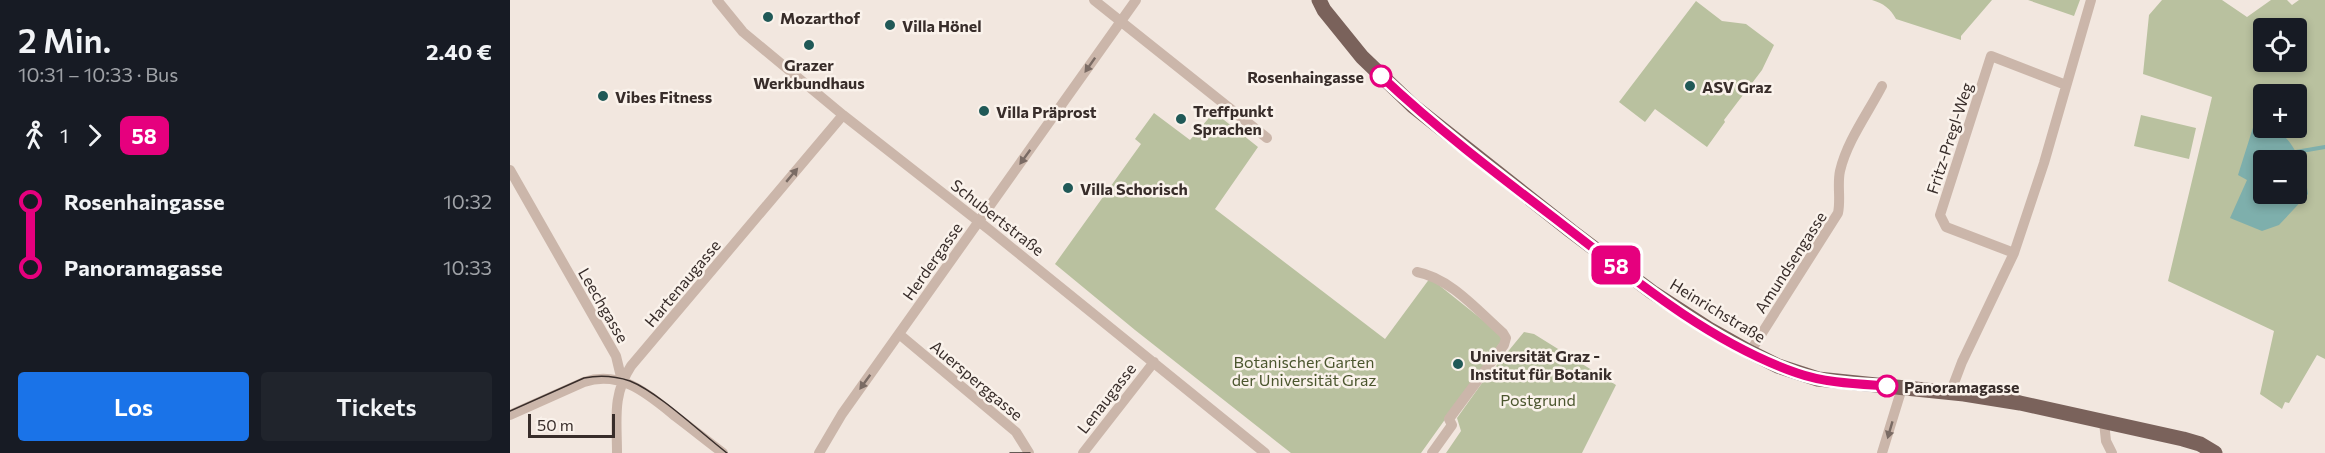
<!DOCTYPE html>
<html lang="de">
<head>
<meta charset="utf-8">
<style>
	:root { --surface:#171b24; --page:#20242c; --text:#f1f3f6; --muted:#9ea1a6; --accent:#1a73e8 }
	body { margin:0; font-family:Commissioner,sans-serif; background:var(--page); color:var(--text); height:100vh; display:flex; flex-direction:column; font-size:22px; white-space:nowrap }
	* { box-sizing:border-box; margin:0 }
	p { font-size:20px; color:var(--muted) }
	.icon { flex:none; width:33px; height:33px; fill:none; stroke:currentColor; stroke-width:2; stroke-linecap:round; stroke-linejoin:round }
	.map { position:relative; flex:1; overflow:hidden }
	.side { display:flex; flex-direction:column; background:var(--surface); width:510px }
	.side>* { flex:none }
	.badge { padding:0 12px; border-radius:9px; font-size:21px; line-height:39px }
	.controls { position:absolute; left:1743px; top:18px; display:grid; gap:12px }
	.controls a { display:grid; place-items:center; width:54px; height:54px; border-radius:6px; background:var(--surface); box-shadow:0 3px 9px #0003; font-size:30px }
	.scale { position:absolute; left:18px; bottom:15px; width:87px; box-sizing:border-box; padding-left:6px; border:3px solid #382d2a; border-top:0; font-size:16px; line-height:21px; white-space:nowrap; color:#382d2a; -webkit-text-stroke:4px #faf2eb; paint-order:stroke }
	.map>.badge { position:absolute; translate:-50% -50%; box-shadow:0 0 0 3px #fff }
	.legs { display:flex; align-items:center; gap:9px; height:66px; padding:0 18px; font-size:20px }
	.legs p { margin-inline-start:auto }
	.headline { display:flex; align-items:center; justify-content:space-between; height:102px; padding:0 18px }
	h1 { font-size:33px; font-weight:600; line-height:45px }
	.cta { display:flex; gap:12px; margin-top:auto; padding:12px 18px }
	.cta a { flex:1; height:69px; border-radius:6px; background:var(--accent); color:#fff; font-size:24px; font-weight:600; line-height:69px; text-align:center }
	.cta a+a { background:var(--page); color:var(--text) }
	ul { padding:0 18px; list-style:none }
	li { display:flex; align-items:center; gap:21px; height:66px; font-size:22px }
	li i { display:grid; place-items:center; width:9px; height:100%; margin:0 8px; background:currentColor }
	li i::after { content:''; width:15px; height:15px; margin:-8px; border:4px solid; border-radius:50%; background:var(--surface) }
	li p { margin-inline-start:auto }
	li:first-child i { background:linear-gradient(#0000 50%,currentColor 0) }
	li:last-child i { background:linear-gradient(currentColor 50%,#0000 0) }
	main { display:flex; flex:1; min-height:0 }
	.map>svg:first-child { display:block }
	.green { fill:#b9c19f; fill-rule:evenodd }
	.water { fill:#7eafac; fill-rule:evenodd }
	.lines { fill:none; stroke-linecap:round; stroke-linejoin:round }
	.stream { stroke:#7eafac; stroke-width:4 }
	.minor { stroke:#cbb6aa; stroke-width:10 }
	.primary { stroke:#7a625b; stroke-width:15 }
	.tram { stroke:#382d2a; stroke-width:1.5 }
	.oneway { fill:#7a6b64 }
	.line-1-casing { stroke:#fff; stroke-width:14 }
	.line-1 { stroke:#e6007e; stroke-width:9 }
	.poi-dot { fill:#205957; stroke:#faf2eb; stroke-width:2 }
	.stop-1-dot { fill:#fff; stroke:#e6007e; stroke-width:3 }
	.labels { text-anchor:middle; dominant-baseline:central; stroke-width:5; stroke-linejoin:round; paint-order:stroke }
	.poi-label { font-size:16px; font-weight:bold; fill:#382d2a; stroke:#faf2eb; text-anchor:start }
	.stop-label { font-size:16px; font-weight:bold; fill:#382d2a; stroke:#faf2eb; text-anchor:end }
	.street-label { font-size:16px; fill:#382d2a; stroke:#faf2eb }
	.park-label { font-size:16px; fill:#4b562e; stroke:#faf2eb }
</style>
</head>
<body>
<main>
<section class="side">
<div class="headline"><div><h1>2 Min.</h1><p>10:31 – 10:33 · Bus</p></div><b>2.40 €</b></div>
<div class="legs"><svg class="icon" aria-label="walk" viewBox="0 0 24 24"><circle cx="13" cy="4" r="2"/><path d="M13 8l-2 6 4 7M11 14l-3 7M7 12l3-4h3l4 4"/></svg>1<svg class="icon" aria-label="forward" viewBox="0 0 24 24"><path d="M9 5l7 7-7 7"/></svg><b class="badge" style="background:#e6007e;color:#fff">58</b></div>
<ul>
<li><i style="color:#e6007e"></i><b>Rosenhaingasse</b><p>10:32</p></li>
<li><i style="color:#e6007e"></i><b>Panoramagasse</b><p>10:33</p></li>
</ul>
<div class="cta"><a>Los</a><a>Tickets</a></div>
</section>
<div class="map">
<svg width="1815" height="453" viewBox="0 0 1815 453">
	<rect width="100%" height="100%" fill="#f2e7df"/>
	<path class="green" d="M1362,0h120l-31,36v4l-65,-21c-6,-11 -12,-15 -24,-19z
		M1518,0h52l-6,16z
		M1652,0h60l25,17 24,-17h16l5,5 7,-5h26v359l-8,-4 -28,48 -4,-1 -3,7 -22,-15 14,-63 -106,-50 44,-184 -69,-23 6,-59zM1754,28h32v34h-32zM1754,94h32v34h-32zM1754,160h32v34h-32z
		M1186,1l26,20 24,3 28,21 -12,25 -38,50 1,2 -18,25 -52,-38 -10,13 -26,-20z
		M704,112l44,35 -43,62 170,130 45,-61 74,59 -83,116h-130l-156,-123 -80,-66 86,-120 -6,-5 19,-26 36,27z
		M1631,115l55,13 -7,31 -55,-13z
		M1014,332l10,2 82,51 -34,68h-136l15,-22 -4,-13 25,-35z"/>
	<path class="water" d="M1746,118l7,5 1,5c29,0 41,42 44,66l-29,31 -17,6 -32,-13 17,-38 -9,-5zM1754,160h32v34h-32z"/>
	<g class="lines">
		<path class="stream" d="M1780,153l35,-6"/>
		<path class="minor" d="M207,0l26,32 100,83 148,116 274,222
			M584,0l173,138
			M0,170l106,186 6,25
			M1504,253l-68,-26 -6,-12 51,-159 75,29
			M907,272c33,6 61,39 86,61l3,5 -2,7 -55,74 3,6 -20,28
			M389,334l117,98 13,21
			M1240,352l88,-139c3,-14 -1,-28 2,-42 7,-30 28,-58 42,-85
			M1441,391l11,-29 52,-109 30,-90 47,-163
			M0,415l74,-33c37,-12 64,12 91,34 16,12 32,25 48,37
			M1594,422l2,19 6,12
			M107,453c0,-33 -5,-58 14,-87l212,-251
			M309,453l23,-39 294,-414
			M573,453l71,-91
			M1372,453l20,-65"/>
		<path class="primary" d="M809,0l5,10 38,47 51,49 158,125 81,61 57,37 41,23 28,14 40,13 146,15 56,9 163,36 17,5 15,9"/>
		<path class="tram" d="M0,411l74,-33c16,-3 31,-2 46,3 28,11 71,52 97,72
			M500,453h20"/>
	</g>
	<defs><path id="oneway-solid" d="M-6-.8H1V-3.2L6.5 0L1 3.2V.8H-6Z" transform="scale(1.5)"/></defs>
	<g class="oneway">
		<use href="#oneway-solid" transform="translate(580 65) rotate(125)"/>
		<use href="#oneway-solid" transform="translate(515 157) rotate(126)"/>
		<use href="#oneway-solid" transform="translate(282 175) rotate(-50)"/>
		<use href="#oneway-solid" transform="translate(355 382) rotate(126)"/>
		<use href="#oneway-solid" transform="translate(1380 430) rotate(106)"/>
	</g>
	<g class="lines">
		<g class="line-1-casing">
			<path id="line-1" d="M871,76c54,51 113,96 172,141 74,57 155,125 244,156 28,10 61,11 90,13"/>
		</g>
		<use href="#line-1" class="line-1"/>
	</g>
	<g class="poi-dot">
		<circle cx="258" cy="17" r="6"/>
		<circle cx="380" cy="25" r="6"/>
		<circle cx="299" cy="45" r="6"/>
		<circle cx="1180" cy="86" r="6"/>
		<circle cx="93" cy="96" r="6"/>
		<circle cx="474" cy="111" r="6"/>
		<circle cx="671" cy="119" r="6"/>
		<circle cx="558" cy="188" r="6"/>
		<circle cx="948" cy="364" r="6"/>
	</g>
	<g class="stop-1-dot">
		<circle cx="871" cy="76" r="10"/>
		<circle cx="1377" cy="386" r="10"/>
	</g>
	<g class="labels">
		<g class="poi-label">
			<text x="270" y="17">Mozarthof</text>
			<text x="392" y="25">Villa Hönel</text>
			<text x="299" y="64" text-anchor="middle">Grazer<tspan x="299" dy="18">Werkbundhaus</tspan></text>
			<text x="1192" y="86">ASV Graz</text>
			<text x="105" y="96">Vibes Fitness</text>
			<text x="683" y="110">Treffpunkt<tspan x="683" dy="18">Sprachen</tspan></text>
			<text x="486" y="111">Villa Präprost</text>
			<text x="570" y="188">Villa Schorisch</text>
			<text x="960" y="355">Universität Graz -<tspan x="960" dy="18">Institut für Botanik</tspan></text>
		</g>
		<g class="stop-label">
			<text x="854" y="76">Rosenhaingasse</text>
			<text x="1394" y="386" text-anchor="start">Panoramagasse</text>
		</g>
		<g class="street-label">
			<text transform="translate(1439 138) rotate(-72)">Fritz-Pregl-Weg</text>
			<text transform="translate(488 217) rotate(38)">Schubertstraße</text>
			<text transform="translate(422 261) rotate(-55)">Herdergasse</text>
			<text transform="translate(1280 262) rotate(-57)">Amundsengasse</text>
			<text transform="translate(172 283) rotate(-50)">Hartenaugasse</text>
			<text transform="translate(94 305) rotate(60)">Leechgasse</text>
			<text transform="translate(1208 310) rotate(31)">Heinrichstraße</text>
			<text transform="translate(467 380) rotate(40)">Auersperggasse</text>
			<text transform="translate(596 398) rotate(-52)">Lenaugasse</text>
		</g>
		<g class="park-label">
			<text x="794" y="361">Botanischer Garten<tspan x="794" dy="18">der Universität Graz</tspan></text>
			<text x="1028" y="399">Postgrund</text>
		</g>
	</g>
</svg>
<div class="controls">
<a><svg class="icon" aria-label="locate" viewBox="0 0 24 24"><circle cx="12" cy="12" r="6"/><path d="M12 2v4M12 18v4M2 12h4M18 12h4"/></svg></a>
<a>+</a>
<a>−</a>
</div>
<div class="scale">50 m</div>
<b class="badge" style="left:1106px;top:265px;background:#e6007e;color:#fff">58</b>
</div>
</main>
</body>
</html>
